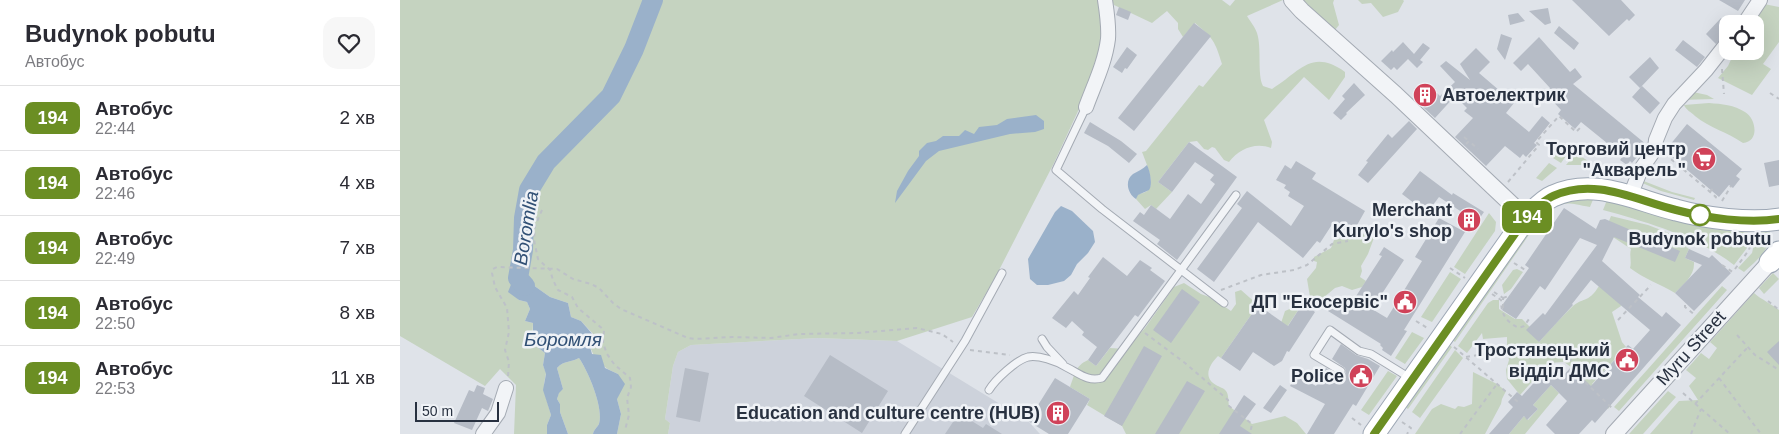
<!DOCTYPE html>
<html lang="uk">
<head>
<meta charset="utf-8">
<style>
	:root { --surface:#fff; --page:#f7f7f7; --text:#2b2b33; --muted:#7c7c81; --line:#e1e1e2 }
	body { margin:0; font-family:Helvetica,sans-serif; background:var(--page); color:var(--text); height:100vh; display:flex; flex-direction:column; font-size:19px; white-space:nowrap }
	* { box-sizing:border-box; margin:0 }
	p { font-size:16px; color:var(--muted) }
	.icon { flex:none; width:28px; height:28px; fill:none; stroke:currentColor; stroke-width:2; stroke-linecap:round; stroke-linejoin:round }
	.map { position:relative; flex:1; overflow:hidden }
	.drawer { display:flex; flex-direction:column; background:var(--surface); width:400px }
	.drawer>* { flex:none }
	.badge { padding:0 10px; border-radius:8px; font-size:18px; line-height:32px }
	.buttons { position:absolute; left:1319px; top:15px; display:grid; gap:10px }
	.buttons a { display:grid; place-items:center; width:45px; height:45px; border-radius:10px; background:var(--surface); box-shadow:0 5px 20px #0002; font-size:25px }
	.scale { position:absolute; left:15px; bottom:12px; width:84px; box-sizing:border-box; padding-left:5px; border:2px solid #283140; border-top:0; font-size:14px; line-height:18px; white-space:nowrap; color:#283140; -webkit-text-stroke:4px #eff2f6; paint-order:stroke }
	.map>.badge { position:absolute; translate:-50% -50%; box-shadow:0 0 0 2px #fff }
	.round { display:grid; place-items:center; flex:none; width:52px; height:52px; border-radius:15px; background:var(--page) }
	.head { display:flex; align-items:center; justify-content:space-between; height:85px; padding:0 25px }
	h1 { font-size:24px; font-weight:700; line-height:38px }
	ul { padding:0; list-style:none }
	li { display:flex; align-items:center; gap:15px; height:65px; padding:0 25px; border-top:1px solid var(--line) }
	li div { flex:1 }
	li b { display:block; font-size:19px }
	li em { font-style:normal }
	li .badge { min-width:55px; font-weight:700; text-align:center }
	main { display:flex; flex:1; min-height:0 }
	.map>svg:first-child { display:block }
	.built { fill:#cdd2db }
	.green { fill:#c5d3c0 }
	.water { fill:#9ab1ca }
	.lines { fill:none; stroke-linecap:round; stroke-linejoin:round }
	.river { stroke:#9ab1ca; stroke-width:20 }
	.building { fill:#b6bcc6 }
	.service-casing { stroke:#a4aab3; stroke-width:9 }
	.minor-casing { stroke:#a4aab3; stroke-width:16 }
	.tertiary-casing { stroke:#a4aab3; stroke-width:18 }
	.primary-casing { stroke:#9ea8b5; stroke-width:23 }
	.path { stroke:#bdc1c7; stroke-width:2; stroke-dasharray:4 4; stroke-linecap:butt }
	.service { stroke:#f2f4f7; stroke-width:7 }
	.minor { stroke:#f2f4f7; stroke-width:14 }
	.tertiary { stroke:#f2f4f7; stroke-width:16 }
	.primary { stroke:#fff; stroke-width:21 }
	.line-casing { stroke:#fff; stroke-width:11 }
	.line { stroke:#6b8e23; stroke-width:8 }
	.stop-dot { fill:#fff; stroke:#6b8e23; stroke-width:2.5 }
	.labels { text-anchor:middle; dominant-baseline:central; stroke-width:5; stroke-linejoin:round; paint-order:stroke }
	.poi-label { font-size:18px; font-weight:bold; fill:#283140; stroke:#eff2f6; text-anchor:end }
	.stop-label { font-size:18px; font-weight:bold; fill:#283140; stroke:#eff2f6 }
	.street-label { font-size:18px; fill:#283140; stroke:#eff2f6 }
	.water-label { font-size:19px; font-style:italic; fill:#315075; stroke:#eff2f6 }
</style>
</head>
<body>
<main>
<section class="drawer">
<div class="head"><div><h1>Budynok pobutu</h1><p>Автобус</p></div><a class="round"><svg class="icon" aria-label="heart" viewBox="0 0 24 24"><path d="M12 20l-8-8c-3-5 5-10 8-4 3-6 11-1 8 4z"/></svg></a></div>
<ul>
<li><span class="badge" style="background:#6b8e23;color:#fff">194</span><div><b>Автобус</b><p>22:44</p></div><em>2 хв</em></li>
<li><span class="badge" style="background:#6b8e23;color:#fff">194</span><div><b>Автобус</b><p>22:46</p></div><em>4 хв</em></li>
<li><span class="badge" style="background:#6b8e23;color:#fff">194</span><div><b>Автобус</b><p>22:49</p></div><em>7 хв</em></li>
<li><span class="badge" style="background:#6b8e23;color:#fff">194</span><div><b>Автобус</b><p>22:50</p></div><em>8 хв</em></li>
<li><span class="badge" style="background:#6b8e23;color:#fff">194</span><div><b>Автобус</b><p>22:53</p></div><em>11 хв</em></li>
</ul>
</section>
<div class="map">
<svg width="1379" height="434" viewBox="0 0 1379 434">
	<rect width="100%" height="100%" fill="#dfe3e9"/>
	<path class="built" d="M418,338l79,3 131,80 12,13h-372l2,-11 -5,-4 8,-53 5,-14 13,-7z"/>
	<path class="green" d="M0,0h701l2,40 -18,56 -31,67 -59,115 -23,39 -75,24 -79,-3 -127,7 -13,7 -5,14 -8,53 5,4 -2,11h-51l4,-20 -4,-15 1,-25c-15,-6 -25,-15 -29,-31l6,-7 -14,-15 -10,-4 -3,-14 -18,-6 -24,-17 -6,-18 -6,17 1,17 4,4 8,2 3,7 -5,12 8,2 -1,20 13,10 -2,12 3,8 -2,11 2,14 5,17 -4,10v9h-33l2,-49 -16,-16 -15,17 -85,-50z
		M712,0h110l8,6 5,-6h48l-36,16c3,5 8,11 10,17 5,15 0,41 6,53l9,3c28,-17 39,-41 73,-17v5l-16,23 -25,-23 -40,43 8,22 -1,6c-16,-6 -32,1 -42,14l-5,-2 -9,-12 -3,-1 -4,3 -4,-1 -7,-8 -8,1 -31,40 14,10 -16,17 -5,-4 -6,4 -9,-10 1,-4c4,-2 9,-2 11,-5 8,-6 -3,-30 -6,-38l4,-1 53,-66 4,2 19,-23c-7,-23 -9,-26 -27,-41l-12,14 -5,-8v-6l-11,-12 -15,12 -38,-18z
		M903,0h31l-1,3 6,22 -4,5z
		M958,0h45l1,1 -6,11 -15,5 -12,-14 -9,1z
		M1364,4l15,3v35l-16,22 8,5 -19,26 -34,-17 10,-12 7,-15h20v-27h-5z
		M1293,92l14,3 7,4 -34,1z
		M1309,103c13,1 25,2 36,9 11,6 15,30 -2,31 -16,-11 -33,-15 -48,-27 -4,-4 -9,-6 -11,-11z
		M1164,145l7,4 -10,14 -8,-5z
		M1176,153l15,10 -4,2h-21z
		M1149,163l8,5 -15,13 -6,-3z
		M1241,180l31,12 23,6 -1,2 -33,-9 -21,-9z
		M1194,197l-4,10c-26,-5 -26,-7 -48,9l-87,126 -4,-3 88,-126 20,-13z
		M1207,200c46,13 93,33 141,31l-1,17 -13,17c-36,-28 -87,-43 -131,-55z
		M1089,213l7,9 -1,9 -30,43 -11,-7z
		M1211,216l37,9 39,15 -1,7 3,2 -4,9 9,4c1,13 -10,22 -19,31 -15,-9 -31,-14 -45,-25 2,-7 -1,-12 1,-19l-18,-12 -4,-16z
		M1370,230c1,20 -13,30 -26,42l-6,-4 14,-15 5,-22z
		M957,231l6,4 2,-4 10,4 -7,19 -7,12 1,5 -2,6 6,4 -4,6 -10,3 -10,-4 -7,2 -18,15 -7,-6 -3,-18 9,-11 1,-6 -3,-1v-4l17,-9 3,-8 17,-4z
		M1117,269l6,3 -12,17 -7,5 -2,-9 11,-15z
		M1050,272l11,7 -29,43 -11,-5z
		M1373,273l6,6 -15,15 -5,-6z
		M784,283l17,11 11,4 19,13 5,-7 -1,-12 6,-2 17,15 -37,53 -3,-2c-8,8 -16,21 -2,29 3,2 8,3 10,6 3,4 2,10 3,15l23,18 33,-8 12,7 9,11h-180l-4,-8 -35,-21 3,-6 -20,-12c5,-13 5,-21 18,-27l8,6 14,-18 16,1 19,-21 29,-41z
		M1199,286l20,13 2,7 -9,6 10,30 4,5 -34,37 20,19 -4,6 -37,-42 -7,-5 -15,1 -29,32 -13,-16 -1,-9 3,-10 -2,-10v-13l-24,2 -1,-6 -15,20 -9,-7 30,-43 5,-3h6v9l16,10h7l8,8 9,15c11,-12 21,-24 33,-35 10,-10 16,-3 27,-21z
		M1322,286l5,4 -108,121 -5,-4z
		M1354,293c8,7 16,10 25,17v124h-129l29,-33 19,-1 -9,-14 7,-8 -10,-8 15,-17 8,6 8,-11 -7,-6z
		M897,303l4,3 -14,21 -6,-4 4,-12 7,-3z
		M1012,332l12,6 -19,26 -10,-6z
		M1048,344l4,3 -44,62 -4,-3z
		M1055,350l8,8 -43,60 -8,-6z
		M179,358c9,13 25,50 20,66 -2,4 -5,5 -6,10h-25l-8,-22v-8l-3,-5 2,-7 4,-3 -6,-21c7,-8 13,-5 22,-10z
		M988,371l9,5 -28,39 -8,-5z
		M1073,372l24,12 9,7 -4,8 -1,5 -16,30h-70l17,-25 9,-5 14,5 3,-3 6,1 8,-3z
		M1151,385l8,8 -34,41h-16l15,-18 4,4 10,-11 -5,-4z
		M1268,391l8,6 -33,37h-14z"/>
	<path class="water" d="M636,115l8,6v8l-9,3 -25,2 -71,17 -13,10 -31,42 2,-12 11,-20 11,-15v-5l8,-8 9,-2 7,-5h16l6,-6 9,4 5,-7 18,-2 10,-6z
		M747,165c3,6 6,20 2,25 -3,2 -8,3 -11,5l-2,4c-8,-5 -12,-18 -3,-25 5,-3 10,-5 14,-9z
		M661,206l11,5 21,20 2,11 -7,11 -11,11 -6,11 -7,6 -16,4h-11l-7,-6 -2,-20 27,-47z
		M120,262l6,18 24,17 18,6 3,14 10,4 14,16 -6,6 3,11 9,1 4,13 13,6 7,10 -8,15 4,15 -4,20h-24c1,-5 4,-6 6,-10 5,-16 -11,-53 -20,-66 -9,5 -15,2 -22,10l6,21 -4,4 -2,6 3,5v8l8,22h-21v-9l4,-10 -8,-25 3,-16 -3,-9 2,-12 -13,-10 -3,-5 4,-7v-8l-8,-2 5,-12 -3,-7 -8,-2 -11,-8z"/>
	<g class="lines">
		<path class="river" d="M125,286l-7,-8 5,-28 1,-32 5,-28 17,-28 65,-66 23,-47 19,-49"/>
	</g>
	<path class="building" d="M1172,0h49l14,15 -6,6 -2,-2 -18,17z
		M1319,0h26l-7,11z
		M719,7l12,5 -3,8 -12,-5z
		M1148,8l3,15 -6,2 -16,-14z
		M1118,13l7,8 -15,4 -2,-10z
		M1321,18l7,6v8l-12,12 -10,-10z
		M794,23l17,13 -77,95 -16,-13z
		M1159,26l20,17 -5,7 -20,-17z
		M1101,34l11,4 -7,22 -8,-11z
		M1139,37l31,35 5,-4 7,9 -9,7 74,61 -15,18 -2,-2 -3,4 -7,-5 3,-4 -42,-34 -6,7 -17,-15 3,-4 -16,-17 5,-5 -22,-24 -7,7 -8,-8z
		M1283,40l22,17 -8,10 -22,-17z
		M1003,42l11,12 9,-11 7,5 -10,12 3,2 -6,6 -9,-9 -11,11 -3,-3 -3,3 -10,-9 11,-11 1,2z
		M727,47l10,8 -10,14 -2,-1 -3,5 -9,-6z
		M1076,48l14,14 -11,11 35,30 -8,10 23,19 13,-16 8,7 -16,20 3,2 -11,12 -3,-3 -3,4 -15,-12 -19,20 -31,-29 18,-19 -9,-7 3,-3 -12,-12 -20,22 -21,-19 14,-15 12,12 15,-14 -15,-16 6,-5 24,19 -10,-16z
		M1250,57l9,11 -19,20 -11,-11z
		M954,83l11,12 -19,18 1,1 -6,6 -8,-7 12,-14 -3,-3z
		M1242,86l18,17 -10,11 -18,-17z
		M1009,121l8,8 -49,54 -10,-8 10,-13 -2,-1 22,-27 4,4z
		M690,122l31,19 16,13 -8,9 -21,-17 -24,-13z
		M1287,124l55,45 -6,7 4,3 -7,9 -4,-3 -10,12 -54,-46z
		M789,142l48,35 -60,83 -20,-16 3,-4 -27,-19 7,-9 4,3 7,-10 19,14 18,-25 13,10 14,-20 -5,-4 4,-5 -19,-13 -23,30 -14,-10z
		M1379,160v25l-10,2 -5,-24z
		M896,161l20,12 -4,6 53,32 -13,23 -19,-11 -13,20 -3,-2 -14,17 -45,-36 -44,60 -17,-13 45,-61 -5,-4 10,-13 44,35 13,-20 -16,-10 2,-4 -6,-4 2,-3 -10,-5 9,-15 6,4z
		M1020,171l32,24 1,-2 31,19 -7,10 -38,-25 -12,16 -25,-19z
		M1164,208l32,21 4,-9 5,-1 75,32 -5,11 -61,-25 -12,24 38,34 -2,2 24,20 4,-5 15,13 -86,98 -3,-3 -13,14h-24l-9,-9 21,-24 -16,-16 -18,20 5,4 -11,11 -3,-4 -15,18h-20l24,-27 -5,-5 9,-10 5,4 28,-31 13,11 8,-9 20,19 37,-41 5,4 17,-19 -59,-50 -19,24 1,1 -34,37 -13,-12 17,-17 2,2 52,-70 -17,-7 -35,52 -5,-4 -24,33 -14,-9 2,-4 -1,-2 26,-36 -4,-3z
		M1039,218l26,14 -61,98 3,1 -16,25 -9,-6 1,-2 -3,-3 1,-1 -53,-33 8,-12 13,8 33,-51 -3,-1 5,-8 20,13 -32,49 15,9 35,-57 -7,-4z
		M1289,249l20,9 3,-3 19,18 -37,38 -19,-18 27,-28 -17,-7z
		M703,257l24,19 13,-16 12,8 -2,2 15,11 -27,36 -3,-2 -39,51 -8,-6 9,-13 -15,-12 2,-3 -12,-11 -6,7 -14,-10 22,-27 4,4 12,-17 -2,-1z
		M782,289l18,13 -29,41 -18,-13z
		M903,303l12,9 -26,40 -2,-1 -5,10 -8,5 -21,-14 -13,19 -19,-13 37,-53 30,21z
		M1379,341v24l-12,-13z
		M941,344l15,11 12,4 12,7 -24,40 -3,-2 -19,30h-27l18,-30 -35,-18 6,-11 20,11 10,-18 13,8 5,-1 2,-3 -1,-4 -13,-9z
		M744,346l18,10 -40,70 -18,-10z
		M430,355l58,36 -26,42 -58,-37z
		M285,368l24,5 -9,49 -24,-5z
		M655,378l35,21 -22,35h-19l-21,-13z
		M787,381l18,10 -26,43h-24z
		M77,385l8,3 -2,6 10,5 -5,12 -6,-3 -10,22 -18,-7 15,-33 5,2z
		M880,385l7,5 -16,23 -8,-5z
		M844,395l12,9 -16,22 12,8h-33z
		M559,413l24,15 3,-4 16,10h-57z"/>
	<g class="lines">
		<g class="service-casing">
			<path id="service" d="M686,107l-30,63 46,39 122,94
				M642,339l5,8 16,17
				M941,371l-27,-16 16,-25 29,21 12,3 39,24
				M589,390c6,-10 27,-30 39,-33 11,-2 28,4 38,10 13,6 21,15 36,11l134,-183
				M505,434l60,-93 37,-68"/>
		</g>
		<g class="minor-casing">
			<path id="minor" d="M1344,24l16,-24
				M686,107c8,-22 19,-44 22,-68 1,-13 -1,-26 -3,-39
				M1230,196l11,-27 14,-20 1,-9 9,-22 9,-14 32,-34 22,-28
				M83,434l15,-21 8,-25"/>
		</g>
		<g class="tertiary-casing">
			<path id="tertiary" d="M892,0l10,11 94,84 130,123
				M1214,434l156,-172"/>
		</g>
		<g class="primary-casing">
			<path id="primary" d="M1370,262l9,-10
				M974,434l152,-216c8,-7 17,-18 27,-22 42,-19 82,4 123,14 29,8 74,14 103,9"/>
		</g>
		<path class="path" d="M1322,69l2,25
			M1370,93l9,6
			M1064,137l5,4
			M1066,144l3,-3 9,8
			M1265,154l51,43 -2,3
			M1108,182l31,-37 -3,-3 23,-26 17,16 4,-4
			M1310,192l4,-5
			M1322,201l9,-15
			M142,210l-7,16 -1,14 4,19 12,11 3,10 5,10 14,7 6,11 26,22 -1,13 4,11 7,10 16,14 1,9 -4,11 2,17 -4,15
			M1114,263l13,8
			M1322,265l12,8
			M1050,268l15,10
			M1335,269l14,-19 3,-14
			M821,290l40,-15 33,-5 13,-5 25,-21 16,-3
			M1094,292l9,6
			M1092,294l9,6c0,14 5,22 18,28l5,-2 5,-7
			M1103,298l8,-3
			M1368,301l11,9
			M1285,305v2l10,8
			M1103,308v-10
			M1218,320l33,-35
			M1016,321l13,8
			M745,333l40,30 43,37 1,6 23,18 -2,10
			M1337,335l18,20 24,15
			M1054,347l64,55
			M1155,349l24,17 8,11 -1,6 26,25
			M570,350l40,5
			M1066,357c28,-5 55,-7 83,-12
			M108,376l1,-14 -4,-12 4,-18 -2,-24 -12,-21 -3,-14 1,-4 4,-2 60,2 16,10 18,5 8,4 14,15 8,6 67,29 7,1 37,-2 39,1 28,-4 58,-1 60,-5 25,6 11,8
			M1319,378l42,56
			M1283,393l47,41
			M1295,404l53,-57
			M952,418l9,7
			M1002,422l9,6 -4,6
			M1060,434l37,-50
			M1291,434l10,-25"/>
		<use href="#service" class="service"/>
		<use href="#minor" class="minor"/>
		<use href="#tertiary" class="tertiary"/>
		<use href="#primary" class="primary"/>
	</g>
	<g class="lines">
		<g class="line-casing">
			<path id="line" d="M974,434l152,-216c8,-7 17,-18 27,-22 42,-19 82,4 123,14 30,8 72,14 103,9"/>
		</g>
		<use href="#line" class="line"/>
	</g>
	<defs>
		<g id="building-disc" transform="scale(1.25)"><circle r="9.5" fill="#d04259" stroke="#eff2f6"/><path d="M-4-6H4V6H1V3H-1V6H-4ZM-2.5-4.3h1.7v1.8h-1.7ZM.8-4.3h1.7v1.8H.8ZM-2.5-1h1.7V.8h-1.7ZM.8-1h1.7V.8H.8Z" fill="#fff"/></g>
		<g id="supermarket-disc" transform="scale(1.25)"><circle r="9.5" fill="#d04259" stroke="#eff2f6"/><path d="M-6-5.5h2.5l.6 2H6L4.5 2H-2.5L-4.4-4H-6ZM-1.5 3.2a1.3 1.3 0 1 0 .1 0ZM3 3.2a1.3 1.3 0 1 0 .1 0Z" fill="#fff"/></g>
		<g id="civic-disc" transform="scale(1.25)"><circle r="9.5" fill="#d04259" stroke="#eff2f6"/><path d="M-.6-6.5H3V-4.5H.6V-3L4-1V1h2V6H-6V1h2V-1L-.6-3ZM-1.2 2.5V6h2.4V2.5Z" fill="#fff"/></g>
	</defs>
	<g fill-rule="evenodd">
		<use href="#building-disc" x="1025" y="95"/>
		<use href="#supermarket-disc" x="1304" y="159"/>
		<use href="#building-disc" x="1069" y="220"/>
		<use href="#civic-disc" x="1005" y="302"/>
		<use href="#civic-disc" x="1227" y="360"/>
		<use href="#civic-disc" x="961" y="376"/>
		<use href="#building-disc" x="658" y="413"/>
	</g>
	<circle class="stop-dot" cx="1300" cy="215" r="10"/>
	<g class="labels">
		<g class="poi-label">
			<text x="1042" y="95" text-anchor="start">Автоелектрик</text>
			<text x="1286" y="149">Торговий центр<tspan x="1286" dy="21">"Акварель"</tspan></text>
			<text x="1052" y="210">Merchant<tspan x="1052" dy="21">Kurylo's shop</tspan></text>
			<text x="988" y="302">ДП "Екосервіс"</text>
			<text x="1210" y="350">Тростянецький<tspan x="1210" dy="21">відділ ДМС</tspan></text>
			<text x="944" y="376">Police</text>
			<text x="640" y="413">Education and culture centre (HUB)</text>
		</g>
		<g class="stop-label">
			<text x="1300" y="239">Budynok pobutu</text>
		</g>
		<g class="street-label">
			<text transform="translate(1291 348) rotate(-48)">Myru Street</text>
		</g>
		<g class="water-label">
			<text transform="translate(126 228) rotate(-81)">Boromlia</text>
			<text x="163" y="339">Боромля</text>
		</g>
	</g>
</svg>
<div class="buttons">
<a><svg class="icon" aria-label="locate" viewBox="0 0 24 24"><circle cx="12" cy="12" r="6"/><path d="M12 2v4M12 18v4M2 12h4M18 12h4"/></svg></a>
</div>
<div class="scale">50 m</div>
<b class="badge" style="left:1127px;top:217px;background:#6b8e23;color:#fff">194</b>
</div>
</main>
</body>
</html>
